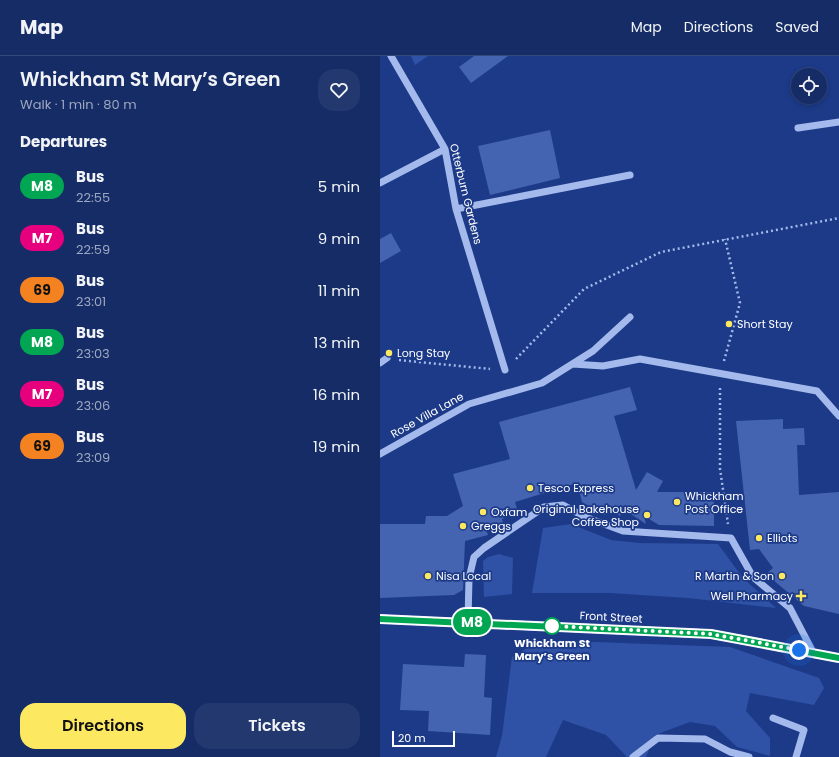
<!DOCTYPE html>
<html lang="en">
<head>
<meta charset="utf-8">
<style>
	:root { --surface:#152c66; --page:#22386f; --text:#f1f3f6; --muted:#9da7bf; --line:#34487a; --accent:#fde862 }
	body { margin:0; font-family:Poppins,sans-serif; background:var(--page); color:var(--text); height:100vh; display:flex; flex-direction:column; font-size:15px; white-space:nowrap }
	* { box-sizing:border-box; margin:0 }
	p { font-size:13px; color:var(--muted) }
	.icon { flex:none; width:22px; height:22px; fill:none; stroke:currentColor; stroke-width:2; stroke-linecap:round; stroke-linejoin:round }
	.map { position:relative; flex:1; overflow:hidden }
	.drawer { display:flex; flex-direction:column; background:var(--surface); width:380px }
	.drawer>* { flex:none }
	.badge { padding:0 8px; border-radius:13px; font-size:14px; line-height:26px }
	.controls { position:absolute; left:411px; top:12px; display:grid; gap:8px }
	.controls a { display:grid; place-items:center; width:36px; height:36px; border-radius:50%; background:var(--surface); box-shadow:0 2px 6px #0003,0 0 0 1px var(--line); font-size:20px }
	.scale { position:absolute; left:12px; bottom:10px; width:63px; box-sizing:border-box; padding-left:4px; border:2px solid #fff; border-top:0; font-size:11px; line-height:14px; white-space:nowrap; color:#fff; -webkit-text-stroke:3px #1c3a88; paint-order:stroke }
	.you { position:absolute; width:20px; height:20px; margin:-10px; border:3px solid #fff; border-radius:50%; background:#1a73e8; box-shadow:0 0 0 6px #1a73e833 }
	.map>.badge { position:absolute; translate:-50% -50%; box-shadow:0 0 0 2px #fff }
	h2 { padding:0 20px; font-size:15px; line-height:36px }
	.round { display:grid; place-items:center; flex:none; width:42px; height:42px; border-radius:16px; background:var(--page) }
	.overview { display:flex; align-items:center; justify-content:space-between; height:68px; padding:0 20px }
	h1 { font-size:19px; font-weight:600; line-height:30px }
	.action { display:flex; gap:8px; margin-top:auto; padding:8px 20px }
	.action a { flex:1; height:46px; border-radius:16px; background:var(--accent); color:#111; font-size:16px; font-weight:600; line-height:46px; text-align:center }
	.action a+a { background:var(--page); color:var(--text) }
	ul { padding:0; list-style:none }
	li { display:flex; align-items:center; gap:12px; height:52px; padding:0 20px }
	li div { flex:1 }
	li b { display:block; font-size:15px }
	li em { font-style:normal }
	li .badge { min-width:44px; font-weight:700; text-align:center }
	header { display:flex; align-items:center; gap:24px; box-sizing:border-box; height:56px; padding:0 20px; background:var(--surface); border-bottom:1px solid var(--line) }
	header strong { font-size:19px }
	nav { display:flex; gap:22px; margin-inline-start:auto; font-size:14px }
	main { display:flex; flex:1; min-height:0 }
	.map>svg:first-child { display:block }
	.green { fill:#2f52a6 }
	.building { fill:#4463b1 }
	.lines { fill:none; stroke-linecap:round; stroke-linejoin:round }
	.path { stroke:#a4baec; stroke-width:2.5; stroke-dasharray:2 3; stroke-linecap:butt }
	.minor { stroke:#a4baec; stroke-width:7 }
	.major { stroke:#eaeeff; stroke-width:10 }
	.line-casing { stroke:#fff; stroke-width:9 }
	.line { stroke:#00a651; stroke-width:6 }
	.walk { stroke:#fff; stroke-width:4; stroke-dasharray:0 7.2 }
	.poi-dot { fill:#fde862; stroke:#1c3a88; stroke-width:1.5 }
	.stop-dot { fill:#fff; stroke:#00a651; stroke-width:2 }
	.labels { text-anchor:middle; dominant-baseline:central; stroke-width:3.5; stroke-linejoin:round; paint-order:stroke }
	.street-label { font-size:11px; fill:#fff; stroke:#1c3a88 }
	.poi-label { font-size:11px; fill:#fff; stroke:#1c3a88; text-anchor:start }
	.stop-label { font-size:11px; font-weight:bold; fill:#fff; stroke:#1c3a88 }
</style>
</head>
<body>
<header>
<strong>Map</strong>
<nav><a>Map</a><a>Directions</a><a>Saved</a></nav>
</header>
<main>
<section class="drawer">
<div class="overview"><div><h1>Whickham St Mary’s Green</h1><p>Walk · 1 min · 80 m</p></div><a class="round"><svg class="icon" aria-label="heart" viewBox="0 0 24 24"><path d="M12 20l-8-8c-3-5 5-10 8-4 3-6 11-1 8 4z"/></svg></a></div>
<h2>Departures</h2>
<ul>
<li><span class="badge" style="background:#00a651;color:#fff">M8</span><div><b>Bus</b><p>22:55</p></div><em>5 min</em></li>
<li><span class="badge" style="background:#e6007e;color:#fff">M7</span><div><b>Bus</b><p>22:59</p></div><em>9 min</em></li>
<li><span class="badge" style="background:#f58220;color:#111">69</span><div><b>Bus</b><p>23:01</p></div><em>11 min</em></li>
<li><span class="badge" style="background:#00a651;color:#fff">M8</span><div><b>Bus</b><p>23:03</p></div><em>13 min</em></li>
<li><span class="badge" style="background:#e6007e;color:#fff">M7</span><div><b>Bus</b><p>23:06</p></div><em>16 min</em></li>
<li><span class="badge" style="background:#f58220;color:#111">69</span><div><b>Bus</b><p>23:09</p></div><em>19 min</em></li>
</ul>
<div class="action"><a>Directions</a><a>Tickets</a></div>
</section>
<div class="map">
<svg width="459" height="701" viewBox="0 0 459 701">
	<rect width="100%" height="100%" fill="#1c3a88"/>
	<path class="green" d="M31,0h17l-13,9z
		M191,468l40,16 29,3 78,1 25,34 33,30 -88,-10 -78,-5h-78l11,-65z
		M119,498l14,4 -1,36 -28,3 -1,-36 5,-4z
		M160,584l190,7 89,31 5,10 -10,17 -64,-12 -4,18 24,27v18l-33,-9 -22,-21 -25,-4 -35,13 -9,22h-19l-21,-22 -43,-15 -17,37h-50l6,-21 10,-79z"/>
	<path class="building" d="M94,0h34l-37,27 -12,-16z
		M170,74l10,48 -70,17 -12,-49z
		M11,177l10,18 -21,12v-24z
		M250,331l7,23 -23,6 22,74 11,-18 16,9 -6,11h57v34l-55,-1 -15,-9 2,8 -23,-15 -3,7 -12,-7 -3,6 -23,-13 -5,-19 -62,19 3,10 -16,7 1,4 -17,6 2,6 -23,6 -2,49 -9,5 -74,3v-74h45l1,-8h21l16,-10 -10,-32 57,-15 -11,-37z
		M403,363v10l21,-1 1,17h-8l2,50 40,-3v122l-35,-8 -38,-32 7,-6 -14,-19 -9,1 -14,-129z
		M85,598l21,1 -2,42 8,1 -2,37 -62,-4 1,-20 -29,-1 3,-46 61,3z"/>
	<g class="lines">
		<path class="path" d="M136,303l68,-70 77,-37 178,-34
			M19,304l91,9
			M344,305l16,-58 -15,-64
			M340,332v81l8,55"/>
		<path class="minor" d="M11,0l54,93 11,60 49,161
			M418,72l41,-6
			M0,127l65,-34
			M76,153l174,-34
			M0,307l7,-5
			M193,308l30,2 37,-7 177,32 22,25
			M0,398l89,-50 73,-21 51,-32 37,-34
			M88,565l1,-43 5,-21 10,-9 60,-41 19,-2 22,12 38,14 108,7 22,39 37,31 23,44
			M393,662l31,12 -8,27
			M253,701l25,-19 47,1 25,13 19,5"/>
		<path class="major" d="M0,563l331,15 128,24"/>
	</g>
	<g class="lines">
		<g class="line-casing">
			<path id="line" d="M0,563l331,15 128,24"/>
		</g>
		<use href="#line" class="line"/>
		<path class="walk" d="M172,570l159,8 88,16"/>
	</g>
	<g class="poi-dot">
		<circle cx="349" cy="268" r="4"/>
		<circle cx="9" cy="297" r="4"/>
		<circle cx="150" cy="432" r="4"/>
		<circle cx="297" cy="446" r="4"/>
		<circle cx="103" cy="456" r="4"/>
		<circle cx="267" cy="459" r="4"/>
		<circle cx="83" cy="470" r="4"/>
		<circle cx="379" cy="482" r="4"/>
		<circle cx="48" cy="520" r="4"/>
		<circle cx="402" cy="520" r="4"/>
		<path d="M419 534h4v4h4v4h-4v4h-4v-4h-4v-4h4z"/>
	</g>
	<circle class="stop-dot" cx="172" cy="570" r="8"/>
	<g class="labels">
		<g class="street-label">
			<text transform="translate(86 138) rotate(76)">Otterburn Gardens</text>
			<text transform="translate(47 359) rotate(-29)">Rose Villa Lane</text>
			<text transform="translate(231 561) rotate(3)">Front Street</text>
		</g>
		<g class="poi-label">
			<text x="357" y="268">Short Stay</text>
			<text x="17" y="297">Long Stay</text>
			<text x="158" y="432">Tesco Express</text>
			<text x="305" y="440">Whickham<tspan x="305" dy="13">Post Office</tspan></text>
			<text x="259" y="453" text-anchor="end">Original Bakehouse<tspan x="259" dy="13">Coffee Shop</tspan></text>
			<text x="111" y="456">Oxfam</text>
			<text x="91" y="470">Greggs</text>
			<text x="387" y="482">Elliots</text>
			<text x="56" y="520">Nisa Local</text>
			<text x="394" y="520" text-anchor="end">R Martin &amp; Son</text>
			<text x="413" y="540" text-anchor="end">Well Pharmacy</text>
		</g>
		<g class="stop-label">
			<text x="172" y="587">Whickham St<tspan x="172" dy="13">Mary’s Green</tspan></text>
		</g>
	</g>
</svg>
<div class="controls">
<a><svg class="icon" aria-label="locate" viewBox="0 0 24 24"><circle cx="12" cy="12" r="6"/><path d="M12 2v4M12 18v4M2 12h4M18 12h4"/></svg></a>
</div>
<div class="scale">20 m</div>
<div class="you" style="left:419px;top:594px"></div>
<b class="badge" style="left:92px;top:566px;background:#00a651;color:#fff">M8</b>
</div>
</main>
</body>
</html>
